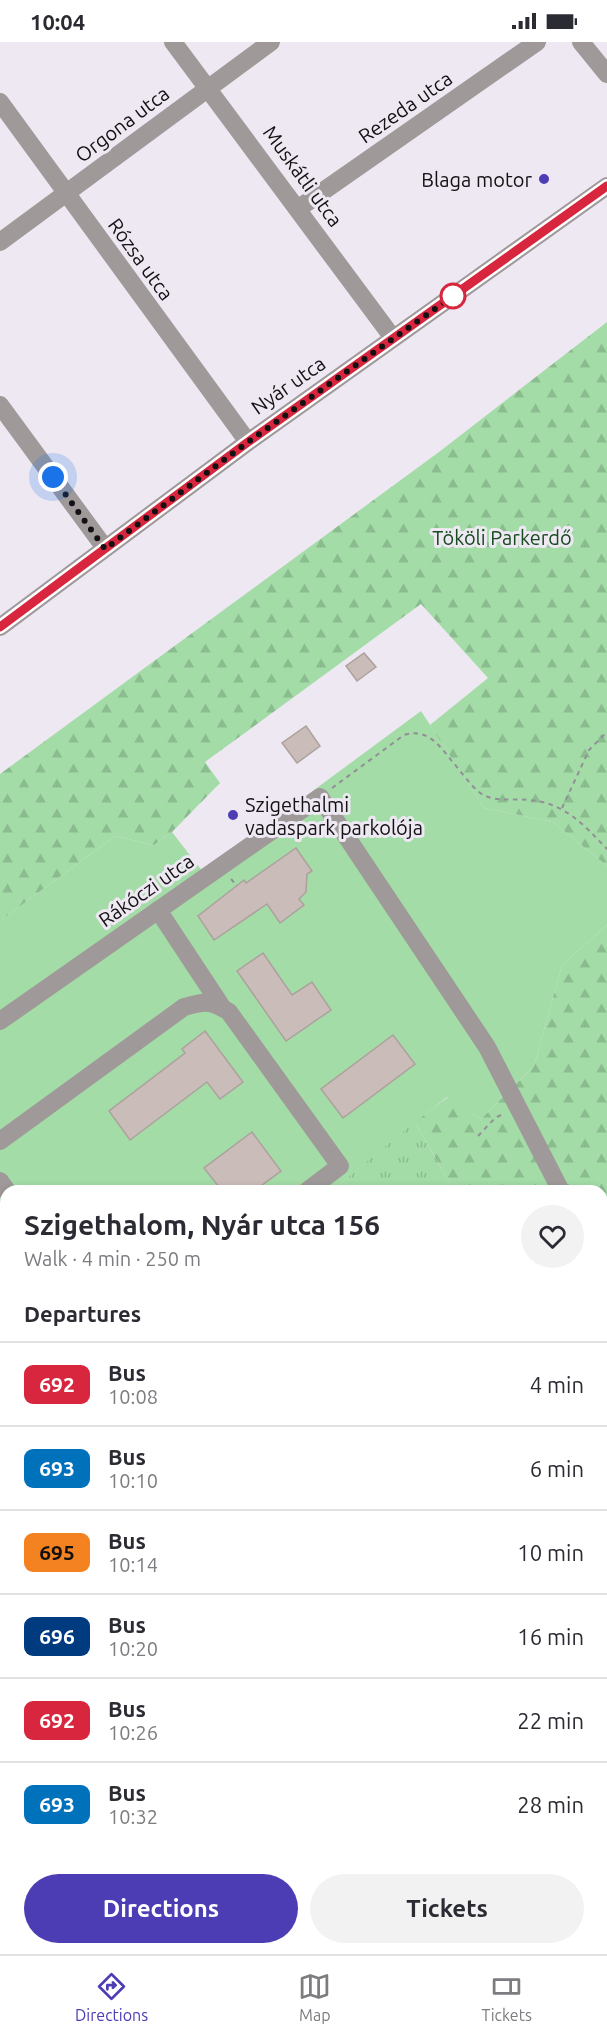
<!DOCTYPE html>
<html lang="en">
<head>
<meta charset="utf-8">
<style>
	:root { --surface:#fff; --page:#f2f2f3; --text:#2b2b33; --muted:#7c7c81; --line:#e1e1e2; --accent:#4c3db4 }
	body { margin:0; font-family:Ubuntu,sans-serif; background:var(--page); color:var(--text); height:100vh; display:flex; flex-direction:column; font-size:22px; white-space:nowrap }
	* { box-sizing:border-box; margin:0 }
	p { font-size:20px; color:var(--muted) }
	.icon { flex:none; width:33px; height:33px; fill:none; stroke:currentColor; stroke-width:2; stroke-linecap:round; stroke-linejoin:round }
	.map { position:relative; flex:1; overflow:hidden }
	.sheet { position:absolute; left:0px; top:1143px; width:608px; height:770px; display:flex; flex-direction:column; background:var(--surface); border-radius:18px 18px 0 0; box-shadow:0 3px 9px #0003 }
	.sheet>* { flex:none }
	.badge { padding:0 12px; border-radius:9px; font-size:21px; line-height:39px }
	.you { position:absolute; width:30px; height:30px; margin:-15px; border:4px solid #fff; border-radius:50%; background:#1a73e8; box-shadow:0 0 0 9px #1a73e833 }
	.map>.badge { position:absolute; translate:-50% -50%; box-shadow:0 0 0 3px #fff }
	h2 { padding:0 24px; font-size:22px; line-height:54px }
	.round { display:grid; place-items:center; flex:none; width:63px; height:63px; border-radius:32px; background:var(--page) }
	.summary { display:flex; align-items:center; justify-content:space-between; height:102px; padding:0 24px }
	h1 { font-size:28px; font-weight:600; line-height:45px }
	.action { display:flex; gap:12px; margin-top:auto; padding:12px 24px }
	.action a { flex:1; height:69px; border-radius:36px; background:var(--accent); color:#fff; font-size:24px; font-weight:600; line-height:69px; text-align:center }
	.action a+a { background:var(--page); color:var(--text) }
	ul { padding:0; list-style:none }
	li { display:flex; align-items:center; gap:18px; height:84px; padding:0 24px; border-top:2px solid var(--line) }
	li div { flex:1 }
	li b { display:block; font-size:22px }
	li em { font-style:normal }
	li .badge { min-width:66px; font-weight:700; text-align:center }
	.status { display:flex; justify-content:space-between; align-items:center; height:42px; padding:0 30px; background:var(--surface); direction:ltr }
	.status svg { height:16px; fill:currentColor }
	.menu { display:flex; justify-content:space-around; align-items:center; height:84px; border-top:2px solid var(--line); background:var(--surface); font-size:16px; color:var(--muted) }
	.menu a { display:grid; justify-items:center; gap:3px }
	.menu .selected { color:var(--accent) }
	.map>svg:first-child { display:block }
	.green { fill:#a3dca7 }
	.forest { fill:url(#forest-firs) }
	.park { fill:url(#park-tufts) }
	.water { fill:url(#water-rules) }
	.building { fill:#c9bcb9; stroke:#ada19d; stroke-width:1.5 }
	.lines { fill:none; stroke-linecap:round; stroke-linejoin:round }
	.path { stroke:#938f96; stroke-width:2; stroke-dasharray:4.5 4.5; stroke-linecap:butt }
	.minor { stroke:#9f9999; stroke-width:18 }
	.line-casing { stroke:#fff; stroke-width:14 }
	.line { stroke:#d7263d; stroke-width:9 }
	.walk { stroke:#131114; stroke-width:6; stroke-dasharray:0 10.8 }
	.poi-dot { fill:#4c3db4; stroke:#eee8f2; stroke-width:2 }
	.stop-dot { fill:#fff; stroke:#d7263d; stroke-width:3 }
	.labels { text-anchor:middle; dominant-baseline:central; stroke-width:6; stroke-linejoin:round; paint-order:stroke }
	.street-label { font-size:20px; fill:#131114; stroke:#eee8f2 }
	.poi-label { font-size:20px; fill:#131114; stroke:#eee8f2; text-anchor:end }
	.park-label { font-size:20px; fill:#164c1f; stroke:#eee8f2 }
</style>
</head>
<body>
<div class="status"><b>10:04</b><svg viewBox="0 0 49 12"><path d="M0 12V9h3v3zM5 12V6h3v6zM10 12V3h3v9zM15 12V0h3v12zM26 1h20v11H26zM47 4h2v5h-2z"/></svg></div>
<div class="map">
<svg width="607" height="1912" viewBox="0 0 607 1912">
	<defs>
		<pattern id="forest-firs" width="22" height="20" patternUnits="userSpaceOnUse" patternTransform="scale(1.5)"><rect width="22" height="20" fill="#a3dca7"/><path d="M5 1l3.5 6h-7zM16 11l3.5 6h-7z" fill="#8bbc8f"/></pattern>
		<pattern id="park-tufts" width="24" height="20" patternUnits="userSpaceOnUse" patternTransform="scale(1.5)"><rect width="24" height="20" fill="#a3dca7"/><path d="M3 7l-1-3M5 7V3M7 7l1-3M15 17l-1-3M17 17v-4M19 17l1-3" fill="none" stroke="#8bbc8f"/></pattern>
		<pattern id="water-rules" width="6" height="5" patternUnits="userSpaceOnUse" patternTransform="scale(1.5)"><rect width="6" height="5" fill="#3abee6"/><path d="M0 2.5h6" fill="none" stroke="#32a2c4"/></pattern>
	</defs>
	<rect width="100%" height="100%" fill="#eee8f2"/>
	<path class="green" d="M421,669l63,97 69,14 54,44v59l-45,40 -28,101 -53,53 -34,-22 -116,94h-325v263l-6,5v-538l115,-85 39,9 18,-13 31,40z"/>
	<path class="forest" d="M607,280v544l-54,-44 -69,-14 -54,-83 58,-47 -67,-74 -216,158 15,21 -48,49 -18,13 -39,-9 -115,85v-147l439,-322z
		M607,883v538l-5,-9v-263h-148l-39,-69 33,-25 33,22 53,-53 28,-101z"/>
	<path class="park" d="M415,1080l39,69h-123z
		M6,1412v494h596v-335l5,-9v350h-607v-495z
		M602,1412l5,9v90l-5,-6z"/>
	<path class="water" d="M602,1505l5,6v51l-5,9z"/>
	<path class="building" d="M364,611l12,14 -19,14 -11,-15z
		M306,684l14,20 -23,17 -15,-20z
		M296,806l16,23 -5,3 -1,18 -7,7 5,6 -24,18 -13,-19 -53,36 -16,-24 46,-36 2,3z
		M263,911l29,42 20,-13 19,28 -45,31 -49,-70z
		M205,989l38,51 -23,17 -13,-17 -77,58 -21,-29 76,-58 -3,-4z
		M393,993l22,29 -72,54 -22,-29z
		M252,1090l29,39 -27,20h-32l-18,-23z"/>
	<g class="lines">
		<path class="path" d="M332,746l72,-53c23,-7 34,9 48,26 8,9 17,23 27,31 14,11 32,6 49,8 36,2 56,25 79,49
			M562,766l27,-58 18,-18
			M231,837l6,7
			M478,1094l17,-18 10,-5
			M0,1519l6,-4"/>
		<path class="minor" d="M173,0l220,296
			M581,0l26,32
			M0,60l248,340
			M299,166l238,-166
			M0,200l271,-200
			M0,363l105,143
			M0,585l248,-185 359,-256
			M158,868l64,97
			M0,979l320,-224 167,250 74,144
			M0,1099l184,-134c20,-6 27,-7 45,5l111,154 -33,25
			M0,1139l7,10
			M602,1227l5,11
			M602,1382l5,5"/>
	</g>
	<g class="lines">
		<g class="line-casing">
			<path id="line" d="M0,585l248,-185 359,-256"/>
		</g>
		<use href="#line" class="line"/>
		<path class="walk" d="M53,435l52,72 143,-107 205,-146"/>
	</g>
	<g class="poi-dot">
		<circle cx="544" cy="137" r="6"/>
		<circle cx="233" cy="773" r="6"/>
	</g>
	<circle class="stop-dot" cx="453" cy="254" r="12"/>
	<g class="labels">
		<g class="street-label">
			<text transform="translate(405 65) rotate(-35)">Rezeda utca</text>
			<text transform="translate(122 82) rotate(-37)">Orgona utca</text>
			<text transform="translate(303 134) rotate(54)">Muskátli utca</text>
			<text transform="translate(141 217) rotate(54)">Rózsa utca</text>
			<text transform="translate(288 343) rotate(-35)">Nyár utca</text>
			<text transform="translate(146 848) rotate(-35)">Rákóczi utca</text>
		</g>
		<g class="poi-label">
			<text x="532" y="137">Blaga motor</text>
			<text x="245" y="762" text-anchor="start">Szigethalmi<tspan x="245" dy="23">vadaspark parkolója</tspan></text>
		</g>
		<g class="park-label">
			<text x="502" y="495">Tököli Parkerdő</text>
		</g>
	</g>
</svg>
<div class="you" style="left:53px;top:435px"></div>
<section class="sheet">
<div class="summary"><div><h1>Szigethalom, Nyár utca 156</h1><p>Walk · 4 min · 250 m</p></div><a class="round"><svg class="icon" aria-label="heart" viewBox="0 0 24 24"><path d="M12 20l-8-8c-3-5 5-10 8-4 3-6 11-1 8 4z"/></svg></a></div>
<h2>Departures</h2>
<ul>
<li><span class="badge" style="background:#d7263d;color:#fff">692</span><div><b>Bus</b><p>10:08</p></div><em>4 min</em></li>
<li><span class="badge" style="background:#0072bc;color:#fff">693</span><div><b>Bus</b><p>10:10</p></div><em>6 min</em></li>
<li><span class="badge" style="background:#f58220;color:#111">695</span><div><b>Bus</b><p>10:14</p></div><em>10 min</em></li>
<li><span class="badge" style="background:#003b80;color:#fff">696</span><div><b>Bus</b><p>10:20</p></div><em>16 min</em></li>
<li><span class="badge" style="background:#d7263d;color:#fff">692</span><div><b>Bus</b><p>10:26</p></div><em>22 min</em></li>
<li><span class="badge" style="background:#0072bc;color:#fff">693</span><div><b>Bus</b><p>10:32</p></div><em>28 min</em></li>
</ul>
<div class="action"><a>Directions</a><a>Tickets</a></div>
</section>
</div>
<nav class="menu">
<a class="selected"><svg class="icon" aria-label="directions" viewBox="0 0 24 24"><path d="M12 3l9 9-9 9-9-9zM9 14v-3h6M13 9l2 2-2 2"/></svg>Directions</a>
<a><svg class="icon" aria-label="map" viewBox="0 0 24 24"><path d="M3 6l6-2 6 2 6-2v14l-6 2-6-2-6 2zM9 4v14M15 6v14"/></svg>Map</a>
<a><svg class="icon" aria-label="tickets" viewBox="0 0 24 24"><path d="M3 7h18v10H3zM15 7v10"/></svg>Tickets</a>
</nav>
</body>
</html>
